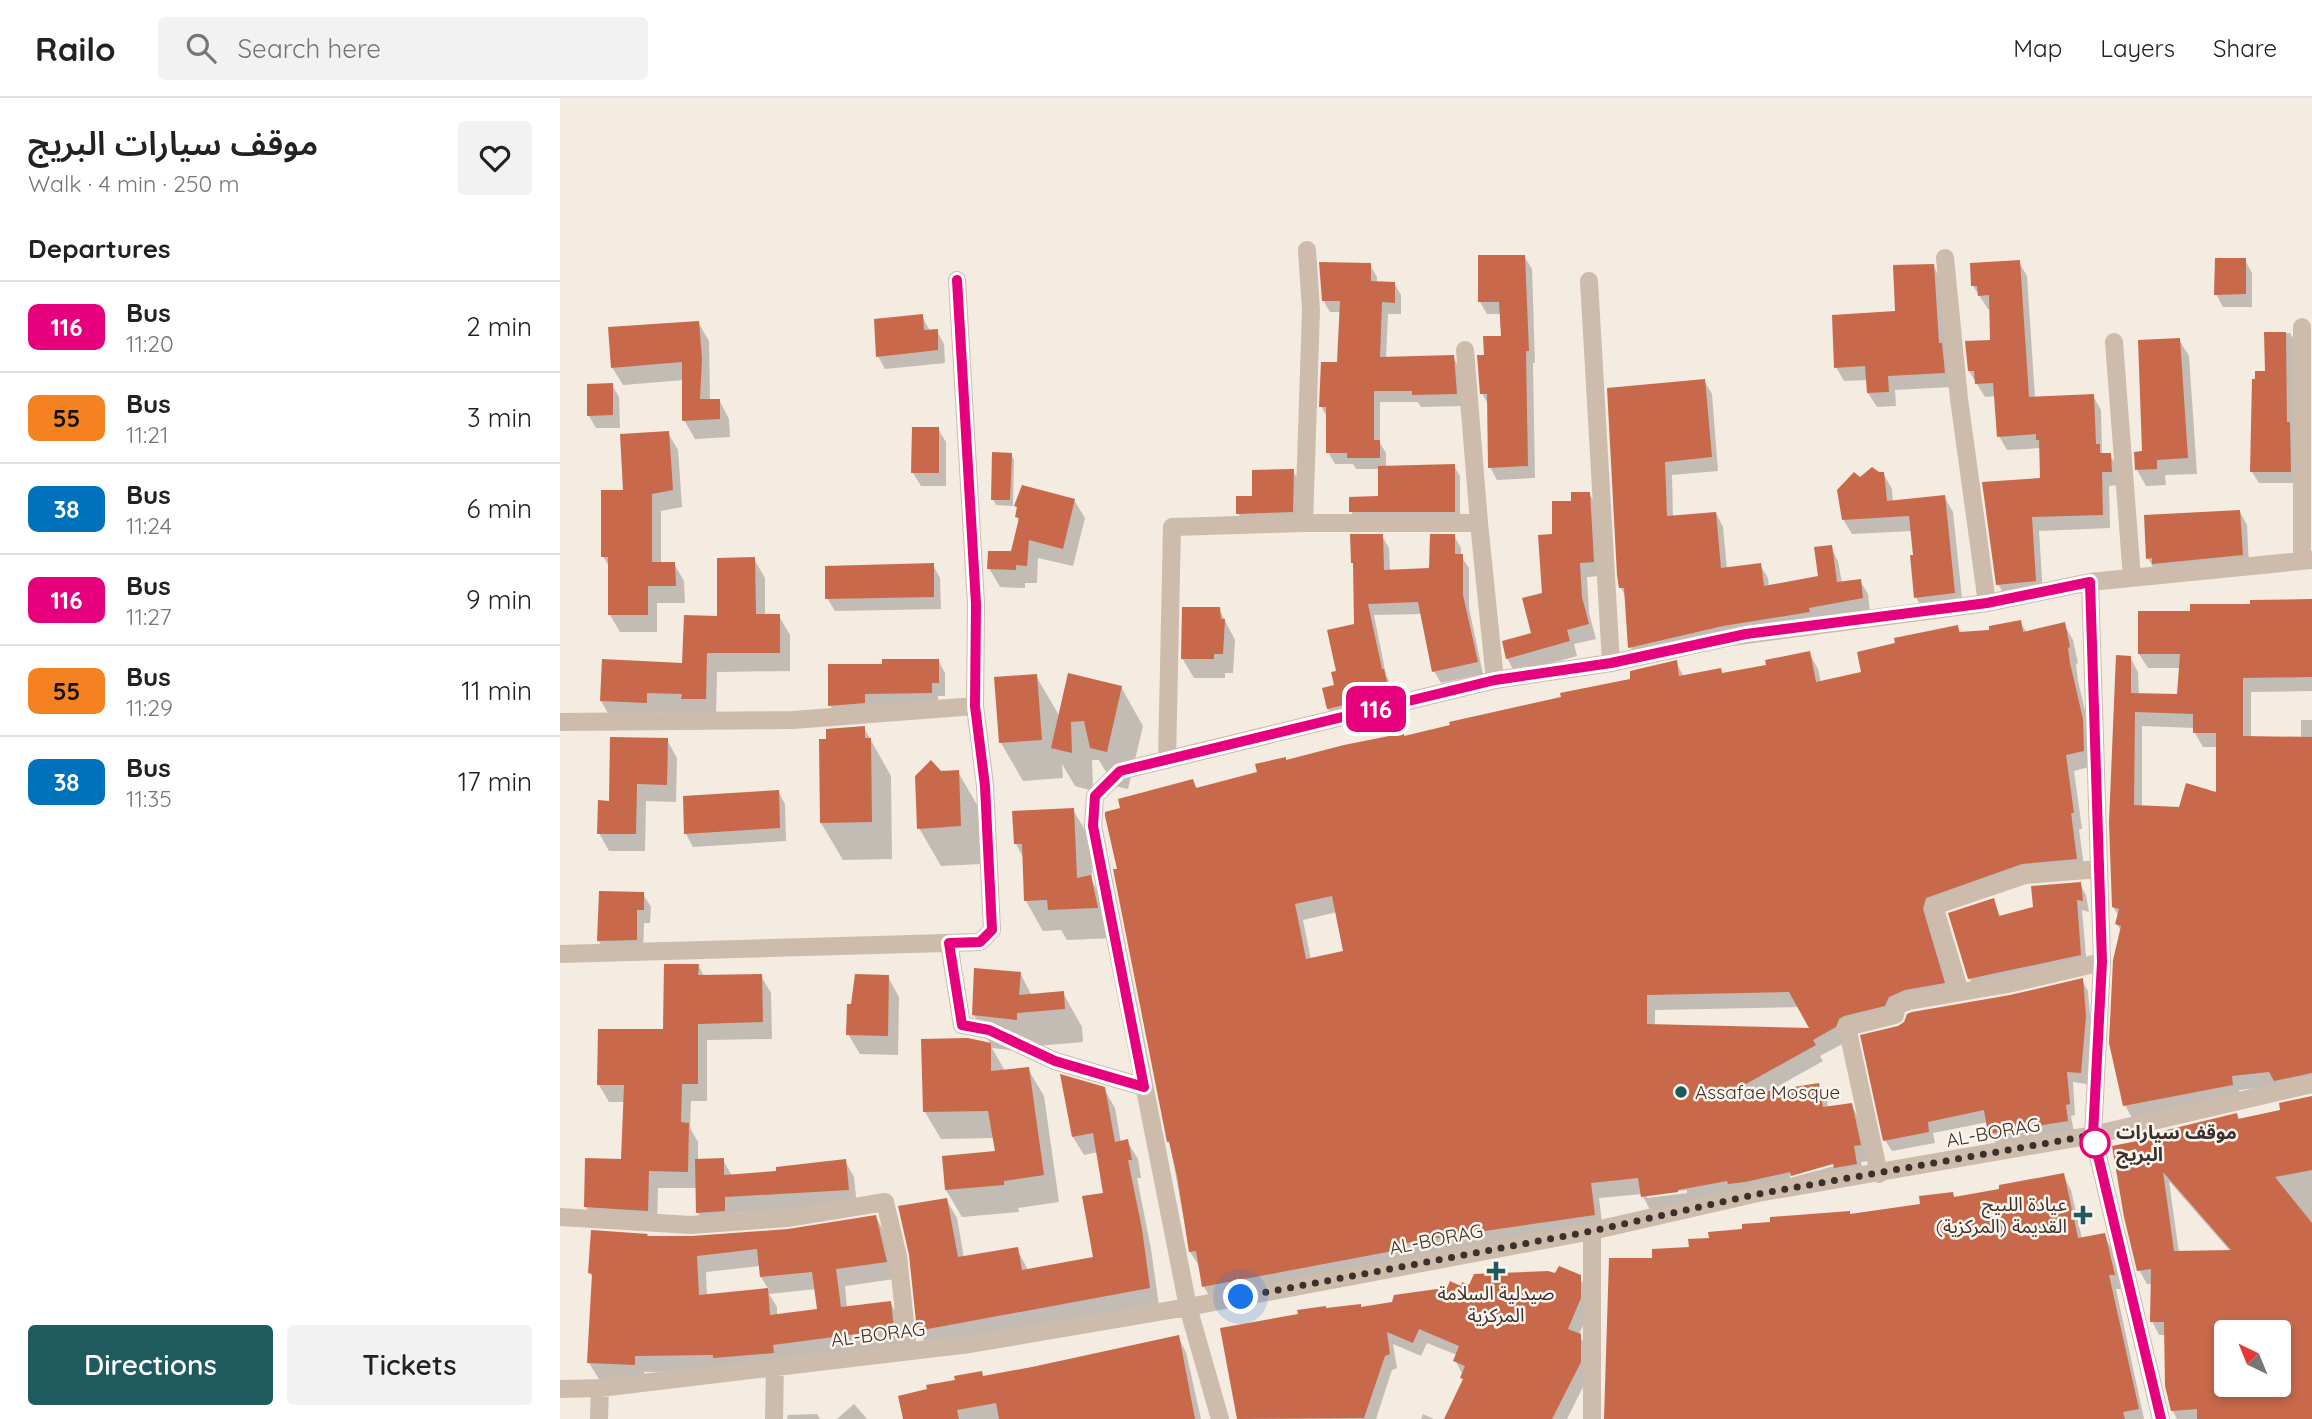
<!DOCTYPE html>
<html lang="en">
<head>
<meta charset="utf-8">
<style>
	:root { --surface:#fff; --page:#f2f2f2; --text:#222; --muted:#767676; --line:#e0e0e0; --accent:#1f5a5e }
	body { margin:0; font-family:Quicksand,"Noto Sans Arabic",sans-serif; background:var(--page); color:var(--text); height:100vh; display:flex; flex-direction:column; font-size:26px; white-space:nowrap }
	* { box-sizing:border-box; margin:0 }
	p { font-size:23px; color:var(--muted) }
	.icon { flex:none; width:38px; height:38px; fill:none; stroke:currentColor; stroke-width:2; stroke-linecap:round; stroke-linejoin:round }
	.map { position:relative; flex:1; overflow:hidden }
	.drawer { display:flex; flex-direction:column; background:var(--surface); width:560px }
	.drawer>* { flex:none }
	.badge { padding:0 14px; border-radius:10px; font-size:24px; line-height:46px }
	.needle { width:46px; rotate:317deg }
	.controls { position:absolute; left:1654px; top:1222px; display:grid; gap:14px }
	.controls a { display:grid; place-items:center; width:77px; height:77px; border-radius:7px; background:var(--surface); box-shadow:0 4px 10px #0003; font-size:35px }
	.you { position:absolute; width:35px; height:35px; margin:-18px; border:5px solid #fff; border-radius:50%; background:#1a73e8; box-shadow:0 0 0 10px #1a73e833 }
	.map>.badge { position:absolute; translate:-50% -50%; box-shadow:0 0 0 4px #fff }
	h2 { padding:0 28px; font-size:26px; line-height:63px }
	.round { display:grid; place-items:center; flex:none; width:74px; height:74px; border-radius:7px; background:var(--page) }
	.head { display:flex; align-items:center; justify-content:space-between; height:119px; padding:0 28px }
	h1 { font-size:33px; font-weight:600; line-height:52px }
	.cta { display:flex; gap:14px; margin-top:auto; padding:14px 28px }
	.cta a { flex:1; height:80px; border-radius:7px; background:var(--accent); color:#fff; font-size:28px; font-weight:600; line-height:80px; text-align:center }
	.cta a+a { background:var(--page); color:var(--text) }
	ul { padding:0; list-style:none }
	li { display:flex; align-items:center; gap:21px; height:91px; padding:0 28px; border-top:2px solid var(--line) }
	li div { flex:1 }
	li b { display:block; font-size:26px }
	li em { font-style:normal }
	li .badge { min-width:77px; font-weight:700; text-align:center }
	header { display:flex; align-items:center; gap:42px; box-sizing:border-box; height:98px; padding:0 35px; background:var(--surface); border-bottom:2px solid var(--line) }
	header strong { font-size:33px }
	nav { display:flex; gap:38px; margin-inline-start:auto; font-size:24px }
	.search { width:490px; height:63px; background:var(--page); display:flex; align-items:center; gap:18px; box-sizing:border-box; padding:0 24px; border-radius:7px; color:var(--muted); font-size:26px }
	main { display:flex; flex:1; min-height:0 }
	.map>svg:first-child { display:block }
	.shadow { fill:#0003; fill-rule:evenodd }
	.building { fill:#c8694b; fill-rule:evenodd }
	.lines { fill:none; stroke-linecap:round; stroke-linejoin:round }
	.minor { stroke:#cdbbac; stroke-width:18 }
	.line-casing { stroke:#fff; stroke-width:16 }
	.line { stroke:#e6007e; stroke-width:10 }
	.walk { stroke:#3b302b; stroke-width:7; stroke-dasharray:0 12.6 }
	.poi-dot { fill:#1f5a5e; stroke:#fbf5ee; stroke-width:2.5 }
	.stop-dot { fill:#fff; stroke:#e6007e; stroke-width:3.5 }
	.labels { text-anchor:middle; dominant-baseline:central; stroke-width:5; stroke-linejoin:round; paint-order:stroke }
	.poi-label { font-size:19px; fill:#3b302b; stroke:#fbf5ee; text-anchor:start }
	.street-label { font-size:19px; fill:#3b302b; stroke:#fbf5ee }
	.stop-label { font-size:19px; font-weight:bold; fill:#3b302b; stroke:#fbf5ee; text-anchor:start }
</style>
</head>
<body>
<header>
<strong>Railo</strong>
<div class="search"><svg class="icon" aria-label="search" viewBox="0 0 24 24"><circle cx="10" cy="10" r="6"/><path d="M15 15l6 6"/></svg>Search here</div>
<nav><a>Map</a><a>Layers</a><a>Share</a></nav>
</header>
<main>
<section class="drawer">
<div class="head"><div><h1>موقف سيارات البريج</h1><p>Walk · 4 min · 250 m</p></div><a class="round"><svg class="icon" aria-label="heart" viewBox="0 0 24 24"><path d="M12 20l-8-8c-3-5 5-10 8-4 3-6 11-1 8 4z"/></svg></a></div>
<h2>Departures</h2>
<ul>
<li><span class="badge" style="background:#e6007e;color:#fff">116</span><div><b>Bus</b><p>11:20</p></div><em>2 min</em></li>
<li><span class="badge" style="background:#f58220;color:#111">55</span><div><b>Bus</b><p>11:21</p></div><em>3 min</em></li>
<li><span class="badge" style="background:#0072bc;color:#fff">38</span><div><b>Bus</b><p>11:24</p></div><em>6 min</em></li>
<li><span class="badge" style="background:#e6007e;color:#fff">116</span><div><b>Bus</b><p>11:27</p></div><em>9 min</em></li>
<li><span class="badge" style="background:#f58220;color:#111">55</span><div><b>Bus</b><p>11:29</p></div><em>11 min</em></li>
<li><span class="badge" style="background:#0072bc;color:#fff">38</span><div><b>Bus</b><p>11:35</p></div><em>17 min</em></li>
</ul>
<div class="cta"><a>Directions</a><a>Tickets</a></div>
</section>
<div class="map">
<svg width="1752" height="1321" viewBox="0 0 1752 1321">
	<rect width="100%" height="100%" fill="#f4ebe1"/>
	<path class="shadow" d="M964,158l8,13 3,94h-2l2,115 -38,2 -7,-13 -1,-61 -7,-13 4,-36 17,-20 -2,-23h-14l-7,-12z
		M1685,162l7,13v34h-29l-7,-13z
		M1459,164l8,14 8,122 58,-2 8,14 1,43 2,2h6l8,14 1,16 -10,1 1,42 -71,3 4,64 -37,3 -8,-14 43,-105v-31l-34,2 -8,-14 -3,-40 -11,1 -16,-26 23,-29 -1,-33h-3l-15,-23z
		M810,167l7,12v6h17l7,12v19h-13l-2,45 67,-2 7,12 3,37 -42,1 -3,-5h-38v41l6,10v14l68,-1 6,10v44l-103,2 -6,-11 29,-13v-29h-24l-3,-5h-18l-7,-12v-33l-7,-13 18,-43 2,-51h-11l-7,-12z
		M1373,167l8,15 5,73 3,6 3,28 -57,3 1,16 -19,1 -9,-14v-13l-24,1 -8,-14 61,-54z
		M362,218l8,15h7l7,13 1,19 -60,6 -7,-13z
		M138,224l11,19 1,59h9l10,19 1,18 -35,2 -11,-19v-40l-61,5 -11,-18z
		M1730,235l7,12v138h-38l-7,-11 14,-99v-39z
		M1619,242l10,16 8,118 -32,1 1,10 -20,1 -9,-16z
		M1144,282l8,14 6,77 -46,4 1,42 43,-4 7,14 4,42 33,-4 8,13 1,9 51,-10 11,-30 7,14 4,22 18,-2 8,13 2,18 -232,48 -8,-13 -3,-48 -6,-11 -12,-199z
		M52,287l7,12 1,31h-24l-7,-12z
		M378,331l8,13v44h-25l-8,-13z
		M108,335l10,17 4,57 -21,4v53h13l10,17 1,22h-28v29h-37l-10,-17v-47l-7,-12 22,-64z
		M451,356l3,6 -1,46 -17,-1 -3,-6z
		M733,373l6,11 -1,40 -54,2 -6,-11 16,-15z
		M1323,375l9,16 1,13 51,-6 9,16 10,96 -39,5 -8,-16 -3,-66 -61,3 -9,-15 35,-45z
		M1029,395l8,15 4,68 -14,1 2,36 7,26 -22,5 3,12 -62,17 -8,-15 26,-24 11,-40 10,-58 19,-34z
		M514,402l11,18 -12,48 -35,-8 -1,25h-12v5l-25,-1 -11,-19 23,-15 7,-31 -2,-5 1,-7 -2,-4z
		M1680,414l7,13 2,43 -94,3 -7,-13z
		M822,438l7,12 1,23 41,-2 23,-33 7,12v8l8,12v40l14,66 -42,9 -7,-12 -12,-57 -48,1 12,60 4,8 5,23 -60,14 -7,-11 10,-37 18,-47 -1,-58 -3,-5z
		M194,461l11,19v38h14l11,19v36l-73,1 -1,46 -24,-5 -35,-1v10l-45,-2 -11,-19 83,-37 35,-46z
		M373,467l7,13 1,31 -106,2 -8,-13z
		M1752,501v100v-8l-61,1v46l50,1v-19h11v368l-34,-2 -39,4 1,9 -107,21 -8,-15 -4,-174 -4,-7 2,-8 -6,-9 17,-250 8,15 1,23 40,1 2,-28h-33l-9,-14 53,-41zM1582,628l53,2v5l8,14h15v47l-38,15 -38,-1z
		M659,511l16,31 -2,33h-8v5h-31l-12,-20z
		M1460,524l7,11 37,-9 9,16 5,23 -2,1 2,17 13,55 1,30 -18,5 8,58h-3l6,46 -54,4 -97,35 19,85 -38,7 -62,26 -9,11 -24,13 3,5 -55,31 50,-7 9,15 1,8 23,-3 9,15 9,41 -8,1 4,18 -214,32 -9,-18 -43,4 4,33 -390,71 -9,-15 -4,-20 -10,-15 -71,-382 74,-89 4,8 62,-16 28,-11 118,-24 227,-58 44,-18 8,15 36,-7 3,5 45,-9 41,-13 9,16 3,14 43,-9 94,-47 3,7 30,-3zM777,814l8,41 -34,7 -8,-40zM1240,909l12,22 -157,-3v-16zM1281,1062l1,4 -52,14v-4zM1127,1092v3l-40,5v-4z
		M378,562l7,13v23h-7v10l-101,12 -7,-13z
		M476,578l24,41 61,-30 22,39 -15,63 -14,-3 -15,-26h-7l1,31 -18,-5 -13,-22 1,14 -40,3 -22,-38z
		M304,630l27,48 1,83 -49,1 -22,-37z
		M107,642l10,18 -1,44 -30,-1 -1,50h-36l-10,-18 12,-31z
		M398,674l22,38 2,54 -41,2 -22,-38 22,-55z
		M218,693l7,13 1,37 -93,6 -7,-13 -1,-37z
		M513,712l18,30 1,41 15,26 7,31 -47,2 -6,-10 -18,1 -17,-30 -2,-42 -8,-15z
		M1520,786l6,11 3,17 -7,-2 5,57 -111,23 -6,-11 23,-79 8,18 33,-10z
		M83,796l8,13 -1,16h-6l-1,30h-37l-7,-12z
		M138,867l6,11h57l10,17 1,46 -65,1v61h-16l-1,27 8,14v19l25,-1 9,16 46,-3 67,-12 9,16 3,29 -124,7v14l-26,2 -9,-16 -1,-25h-39l-1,39 -61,-3 -10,-17 37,-46 2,-59h-16l-10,-17 66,-54z
		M460,875l12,23 31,-3 19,34 1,15 -47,4 -1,7 -43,-5 13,23 23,-2 16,27 15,106 -41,6 1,4 -57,5 -16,-27 51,-37 -2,-15 -54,1 -16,-27 43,-72 23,5 -17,-30z
		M328,879l11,20 -1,58 -38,-1 -12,-20z
		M1522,882l6,11 3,37 -4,56 -14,-2 2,33 -4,1 3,16 -78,12 -7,-11 -1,-11 -55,11 2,10 -43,8 -7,-11 125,-143z
		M544,991l11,19 6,35 6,-2 11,18 3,19h-4l14,71 8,57 -230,43 -10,-18 -8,-76 35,-56 11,19 7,40 53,-9 11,21 67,-11 10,-65 -7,-42 -14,3 -11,-18z
		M1752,999v322h-135l-4,-8 -7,-76h-7l-7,-14v-37h-5l-8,-14 10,-129 88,-26 3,5 42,-9zM1609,1083l62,71 -52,1zM1666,1234h52v52h-52z
		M1503,1077l8,15 11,49 22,-4 8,14 9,40h-5l28,130h-538l48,-159 36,-11 21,-10 139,-24 72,-9 30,-13 3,6z
		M316,1119l9,17 10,45 -50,7 2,22 43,-6 10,17 3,27 -181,25 -78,1v10l-45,-3 -10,-16 5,-84 -4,-6 58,-36 44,1 96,-7zM200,1168l1,11 8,13 -62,6 -1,-24zM256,1191l3,21 -42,6v-9l-8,-13z
		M1019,1179l9,14v22l-9,22 9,15v27l-21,42h-121l18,-38 -1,-6 -8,-15 2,-5 -30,-12 -6,13 -28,-12 4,24 -5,2 -16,49h-137l-17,-90 104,-19 36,-1 84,-14 15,-7z
		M618,1239l8,15 15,67h-296l79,-42z
		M294,1306l13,15h-30z
		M257,1316l3,5h-33l1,-4z
		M863,1316l11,5h-13z"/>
	<path class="building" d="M918,157h47l4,96h-3l2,115 -40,2 -1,-74h-7l-3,-39h7l-1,-19h18l-2,-34h-21z
		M1655,160h31v36l-32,1z
		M1460,162l9,137 65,-3 2,50h4v9h11l1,19h-10l1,43 -71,2 4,64 -40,4 -14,-103 58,-4 -1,-38h-3v-6l-39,3 -4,-54 -18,1 -1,-13h-6l-3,-30 25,-1 -1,-45 -11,1 -1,-10h-6l-1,-23z
		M759,164l52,1v18l24,1v21l-13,-1 -2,55 74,-2 3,39 -45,1v-4h-38v49h6v18h-33v-5h-21v-46h-7l2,-45h16l3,-61h-18z
		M1374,166l5,79h3l3,30 -57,3 1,16 -22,1 -2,-27 -31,2 -2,-53 63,-4 -2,-46z
		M363,216l1,16 14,-1v21l-62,7 -2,-38z
		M139,223l3,38 -2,40h20v20l-38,2v-59l-71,6 -3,-41z
		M1704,234h22l1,90h3l1,50h-41l2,-93h3v-8h10z
		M1620,240l8,120 -31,2v9l-22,1 -1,-18 8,-1 -4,-111z
		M1145,281l7,78 -47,5 2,54 49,-4 5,56 40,-5 3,23 54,-10 -4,-29 18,-2 5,37 24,-3 2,19 -54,10 1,4 -87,14 -95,22 -4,-60h-5l-2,-13 -10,-187z
		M53,285v32l-26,1v-32z
		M352,329h27v46h-28z
		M109,333l4,59 -21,4v68h23l1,24h-28v29h-40v-58h-7v-67h22l-3,-56z
		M432,354l20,1 -2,47h-19z
		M895,366v48h-106v-15l29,-1v-30z
		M1312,369l7,5h5l3,29 58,-6 10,98 -41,5 -4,-43h3l-4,-39 -67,4 -5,-30 17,-18 6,5z
		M734,371l-1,43 -57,2v-18h16v-26z
		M462,387l53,14 -12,50 -34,-9 -2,26 -11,-1v5l-29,-1 1,-18h23l8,-33 -4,-1 2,-10 -3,-1z
		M1011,394h19l4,70 -14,1 2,34 7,27 -22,6 3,11 -64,18 -4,-18 29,-8 -9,-35 20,-5 -4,-58 14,-1v-33h19z
		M1680,412l3,45 -91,9v-6l-6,1 -2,-44z
		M790,436h33l1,36 45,-2 1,-34h25v20h8v41l15,67 -46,10 -14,-70 -50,2 14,65h2l6,25 -63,15 -5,-21 12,-3 -3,-13 5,-1 -9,-41 27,-6 -1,-61h-2z
		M195,459l1,57h24v39h-73l-1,46h-25l1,-5 -35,-1v10l-47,-2 2,-42 80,4 2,-48 33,1v-58z
		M374,465v34l-109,2v-33z
		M1752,501v78l-69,1v58l69,1v336l-38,8 -5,-9 -37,4 1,9 -110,21 -14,-63 4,-83 8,-34 -6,-2 4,-15 -7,-2 -3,-85 7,-167 15,1v37l46,1 3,-40h-42v-43h52v-7h60v-4zM1575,614l58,2v19h23v59l-30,-9 -7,24 -45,-2z
		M622,509h38l1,12h4l-2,35h-9v5h-33z
		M1461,522l2,12 42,-10 5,25 -2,1 2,15 13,56 1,32 -18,4 8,58h-3l6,46 -55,5 -96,34 -3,11 22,74 -40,7 -16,7 -4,9 -41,10 -5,3 -3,8 -23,13 3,5 -97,54 100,-16 4,24 29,-4 9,42 -7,1 3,18 -23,4 -1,-4 -42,12 -1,-4 -45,10 -17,2 -1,-3 -49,9v2l-37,5 -3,-19 -47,5 4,32 -172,25 -26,5 1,5 -196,37 -6,-36 -7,1 -12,-76 -8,-34h-2l-54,-273h4l-12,-53v-4l15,-4 -2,-9 75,-20 3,9 61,-16 -2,-8 31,-7v3l58,-15 60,-12v3l46,-11 -1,-3 112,-25 -1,-4 70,-14v-8l47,-11 2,16 42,-8 1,5 44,-8 -1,-5 45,-9 6,31 45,-10 -4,-20 38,-9 -1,-5 64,-13 1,7 30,-2v-4zM772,798l11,55 -37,8 -11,-55zM1229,894l20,36 -162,-4v-29z
		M322,561h57v24h-7v10l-67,1v9l-37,3v-42h54z
		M508,575l54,13 -15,66 -17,-4 -6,-27 -13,1 1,31 -21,-5z
		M477,576l5,66 -43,3 -5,-66z
		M305,628v12h6l1,84 -52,1 -1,-84h7v-10z
		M50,639l58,1 -1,47 -30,-1 -1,50h-39l1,-34 11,1z
		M371,662l10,11 18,-1 2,56 -44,3 -2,-53z
		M219,692l1,38 -96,6 -1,-38z
		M514,710l3,70 14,-3 7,33 -50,2 -1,-10 -23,1 -2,-57h-8l-2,-33z
		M1521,784l2,19 -6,-1 4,55 -113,24 -20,-66 46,-15 5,18 34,-9 -2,-21z
		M39,793l45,1v18h-7v30l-40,1z
		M104,866h35l-1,11 64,-1 1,48 -65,2v60h-16l-1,38 8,1 -1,49 -39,-1 -1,40 -64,-4 1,-49 36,1 3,-74h-27l1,-56h65z
		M414,870l47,4 -2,23 45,-4 1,18 -48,4v7l-45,-5z
		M295,876l34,1 -1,61 -42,-1 1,-31h4z
		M1523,880l3,38 -5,57 -14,-1 3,32 -4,1 2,16 -80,13 -4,-24 -56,12 1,10 -46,9 -23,-106 38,-9 6,-4 3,-8 5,-2 98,-17z
		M408,940l23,5v28l38,-4 15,108 -40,6v4l-59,5 -3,-34 53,-5 -7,-40 -65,1 -2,-73z
		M500,976l45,13 10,55 13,-3 4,21h-4l14,69 8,59 -233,43 -8,-76 -11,-49 49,-8 11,59 60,-10 4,23 71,-13 -11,-61 21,-3 -10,-60 -21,4z
		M1752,998v74l-37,7 37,46v196h-115v-10l-26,2 -6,-25 -1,-64h-14l1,-53 -14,2 -13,-54 -12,-71 35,-7 -1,-4 91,-22 1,6 42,-9 -1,-7zM1603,1074l68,78 -57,1zM1706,1224v2h12v60h-52v-61z
		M164,1060v17l52,-4v-4l70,-8 3,31 -124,7v14l-29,2 -1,-54z
		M1504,1075l14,65 27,-5 10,42h-6l30,134 -16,3 2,7h-521l5,-161h43v-9l37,-2 -1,-8 21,-1 -1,-6 34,-3v-5l28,-2v-5l80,-6v3l70,-10 -1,-8 34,-4 1,5 45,-8v-4z
		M316,1117l11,47 -51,7 5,38 50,-6 3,28 -121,16 1,8 -61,5v-3l-78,1v9l-48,-2 5,-89 -4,-1 3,-43 57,4 -1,2h45l96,-7zM197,1151l3,28 52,-5 5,37 -47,6 -2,-27 -69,7 -2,-39z
		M999,1168l22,9v23l-13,31 13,5v28l-29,57h-108l19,-40 -3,-1 5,-12 -12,-5 6,-15 -40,-17 -6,14 -26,-11 3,22 -5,2 -21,62 -127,1 -17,-91 78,-14 -1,-4 29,-4v2l35,-4v3l31,-5 2,-7 43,-6 8,4 5,-12 11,5 1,-4 7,3 5,-11 74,-3 7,2z
		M619,1237l16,84h-196l-3,-16 -39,7 2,9h-56l-5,-23 29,-7 -1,-4 29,-5 -1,-4 28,-5 1,5 49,-9z"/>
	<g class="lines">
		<path class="minor" d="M1385,160l14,141 28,204
			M1029,183l22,382
			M1554,244l18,236
			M905,252l14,173 16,157
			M744,425l7,-213 -4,-60
			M1742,462v-233
			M1530,484l12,380 -9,173 68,284
			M0,624l233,-2 182,-14
			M607,662l5,-233 132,-4h175
			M389,845l13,82 27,5 66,31 89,26
			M0,856l420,-12 12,-12 -7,-145 -10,-79 1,-102 -19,-324
			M1400,894l-26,-86 91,-31 74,-6
			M1319,1076l-32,-147 48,-12 2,-10 12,-4 99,-17 94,-22
			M0,1119l131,8 96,-7 98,-16 13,54 10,95
			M0,1291l40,-1 370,-44 218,-37 404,-76 166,-38 335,-58 219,-51
			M39,1321l1,-31
			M214,1321l1,-52
			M660,1321l-32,-112 -95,-481 2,-30 25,-25 375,-91 116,-17 120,-26 256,-34 103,-21 222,-22
			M1032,1321v-188"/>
	</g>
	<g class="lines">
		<g class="line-casing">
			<path id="line" d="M397,182l19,324 -1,102 10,80 7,144 -12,12 -31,1 13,82 27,5 66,31 89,26 -51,-261 2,-30 25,-25 375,-91 116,-17 135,-29 241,-31 103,-21 12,380 -9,173 68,284"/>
		</g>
		<use href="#line" class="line"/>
		<path class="walk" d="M681,1199l351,-66 166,-37 335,-59 2,8"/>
	</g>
	<g class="poi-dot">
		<circle cx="1121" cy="994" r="7"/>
		<path d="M1519.5 1106.5h7v7h7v7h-7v7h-7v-7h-7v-7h7z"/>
		<path d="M932.5 1162.5h7v7h7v7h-7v7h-7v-7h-7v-7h7z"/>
	</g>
	<circle class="stop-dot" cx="1535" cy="1045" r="14"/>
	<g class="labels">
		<g class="poi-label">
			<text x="1135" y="994">Assafae Mosque</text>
			<text x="1507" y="1106" text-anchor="end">عيادة اللىيج<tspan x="1507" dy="22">القديمة (المركزية)</tspan></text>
			<text x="936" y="1195" text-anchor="middle">صيدلية السلامة<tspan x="936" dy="22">المركزية</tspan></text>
		</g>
		<g class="street-label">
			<text transform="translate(1433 1034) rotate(-10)">AL-BORAG</text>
			<text transform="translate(876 1141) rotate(-11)">AL-BORAG</text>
			<text transform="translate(318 1236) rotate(-7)">AL-BORAG</text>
		</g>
		<g class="stop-label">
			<text x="1556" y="1034">موقف سيارات<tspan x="1556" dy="22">البريج</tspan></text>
		</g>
	</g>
</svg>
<div class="controls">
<a><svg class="needle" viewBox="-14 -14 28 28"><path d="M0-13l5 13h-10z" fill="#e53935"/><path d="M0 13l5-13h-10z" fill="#767676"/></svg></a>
</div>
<div class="you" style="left:681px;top:1199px"></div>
<b class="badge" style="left:816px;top:611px;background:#e6007e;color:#fff">116</b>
</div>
</main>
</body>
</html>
